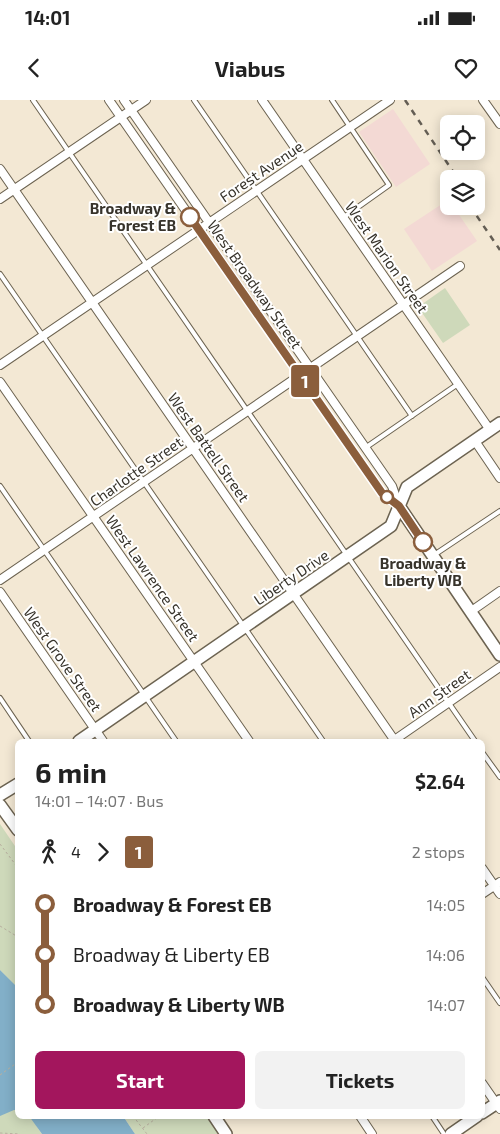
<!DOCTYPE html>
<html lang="en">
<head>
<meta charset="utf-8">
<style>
	:root { --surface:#fff; --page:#f2f2f2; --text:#222; --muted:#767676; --accent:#a3165d }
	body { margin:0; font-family:"Exo 2",sans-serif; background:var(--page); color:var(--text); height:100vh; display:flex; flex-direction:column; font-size:19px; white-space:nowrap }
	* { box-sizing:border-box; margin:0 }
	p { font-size:16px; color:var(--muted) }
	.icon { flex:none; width:28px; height:28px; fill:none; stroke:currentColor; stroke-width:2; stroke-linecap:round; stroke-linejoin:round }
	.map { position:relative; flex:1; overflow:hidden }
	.side { position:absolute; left:15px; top:639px; width:470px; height:380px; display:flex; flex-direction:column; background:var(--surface); border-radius:8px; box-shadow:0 2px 12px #0003 }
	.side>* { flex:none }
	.badge { padding:0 10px; border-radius:4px; font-size:18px; line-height:32px }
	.fabs { position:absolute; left:440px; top:15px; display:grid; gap:10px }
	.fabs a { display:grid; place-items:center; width:45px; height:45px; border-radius:8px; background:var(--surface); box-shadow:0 2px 12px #0003; font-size:25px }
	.map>.badge { position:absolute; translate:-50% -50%; box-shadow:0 0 0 2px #fff }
	.legs { display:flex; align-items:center; gap:8px; height:55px; padding:0 20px; font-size:16px }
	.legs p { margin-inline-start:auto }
	.head { display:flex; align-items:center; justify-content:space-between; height:85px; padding:0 20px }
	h1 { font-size:28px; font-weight:700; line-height:38px }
	.action { display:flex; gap:10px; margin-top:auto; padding:10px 20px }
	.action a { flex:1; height:58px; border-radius:8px; background:var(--accent); color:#fff; font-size:20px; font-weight:700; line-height:58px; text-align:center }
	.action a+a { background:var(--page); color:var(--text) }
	ul { padding:0 20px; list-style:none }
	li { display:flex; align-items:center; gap:18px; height:50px; font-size:19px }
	li i { display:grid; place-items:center; width:8px; height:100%; margin:0 6px; background:currentColor }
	li i::after { content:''; width:12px; height:12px; margin:-6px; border:4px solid; border-radius:50%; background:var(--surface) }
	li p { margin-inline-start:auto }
	li:first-child i { background:linear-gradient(#0000 50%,currentColor 0) }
	li:last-child i { background:linear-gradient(currentColor 50%,#0000 0) }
	.status { display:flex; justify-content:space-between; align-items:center; height:35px; padding:0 25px; background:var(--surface); direction:ltr }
	.status svg { height:14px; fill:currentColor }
	header { display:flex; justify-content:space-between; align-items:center; height:65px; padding:0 20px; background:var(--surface); font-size:22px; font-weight:700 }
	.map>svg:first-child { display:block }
	.industrial { fill:#f3d9d4 }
	.green { fill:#ced9ba }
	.water { fill:#82afc8 }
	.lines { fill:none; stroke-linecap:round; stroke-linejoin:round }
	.lane-casing { stroke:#6c6351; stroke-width:6 }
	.street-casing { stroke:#6c6351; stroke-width:10 }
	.secondary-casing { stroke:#6c6351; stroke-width:14 }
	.path { stroke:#b8af9f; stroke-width:1; stroke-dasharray:2.5 2.5; stroke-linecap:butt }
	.lane { stroke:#fff; stroke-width:4 }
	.street { stroke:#fff; stroke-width:8 }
	.secondary { stroke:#fff; stroke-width:11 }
	.rail { stroke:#645e54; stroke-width:2.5; stroke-dasharray:6 6; stroke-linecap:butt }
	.line-1-casing { stroke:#fff; stroke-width:11 }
	.line-1 { stroke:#8b5e3c; stroke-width:8 }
	.stop-1-dot { fill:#fff; stroke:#8b5e3c; stroke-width:2.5 }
	.labels { text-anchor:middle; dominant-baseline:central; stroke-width:4; stroke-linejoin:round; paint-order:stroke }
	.street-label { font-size:15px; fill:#37332b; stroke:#fff }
	.stop-label { font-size:15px; font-weight:bold; fill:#37332b; stroke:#fff; text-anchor:end }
</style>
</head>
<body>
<div class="status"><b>14:01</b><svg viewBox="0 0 49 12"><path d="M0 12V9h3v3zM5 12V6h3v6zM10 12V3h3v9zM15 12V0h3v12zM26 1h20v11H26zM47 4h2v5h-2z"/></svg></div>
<header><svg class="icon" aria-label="back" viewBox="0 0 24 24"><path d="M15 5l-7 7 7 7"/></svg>Viabus<svg class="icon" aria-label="heart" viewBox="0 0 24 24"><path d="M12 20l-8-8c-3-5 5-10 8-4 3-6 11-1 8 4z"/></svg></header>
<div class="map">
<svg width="500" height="1034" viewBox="0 0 500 1034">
	<rect width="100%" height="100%" fill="#f3e8d4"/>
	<path class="industrial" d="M393,9l37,55 -34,23 -37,-55z
		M448,100l1,6h4l24,35 -45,30 -28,-42z"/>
	<path class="green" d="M445,188l25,37 -27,18 -25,-36z
		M0,724l17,25v139l-17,-18z
		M0,995l14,14 3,1 1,6c17,0 14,5 24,18h-42z
		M123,1016h83l12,18h-83z"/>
	<path class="water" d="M0,870l18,18 -1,122h-3l-14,6z
		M29,1016h94l12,18h-93z"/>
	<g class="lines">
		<g class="lane-casing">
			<path id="lane" d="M33,0l442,641
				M194,0l218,316
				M332,0l57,85 -45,32
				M0,174l323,467
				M365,348l93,-64
				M0,386l176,255
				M434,455l66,-44
				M0,598l29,43
				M482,652l18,25
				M482,877l18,26
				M432,1016l12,18"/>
		</g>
		<g class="street-casing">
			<path id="street" d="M109,0l273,393 17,13
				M124,0l268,386 7,20
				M262,0l228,330
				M483,0l17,24
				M0,69l395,572
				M0,99l146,-99
				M0,265l390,-265
				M0,282l249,359
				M475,341l25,37
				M0,480l460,-314
				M0,492l103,149
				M470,512l30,-21
				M393,641l107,-74
				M482,768l18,26
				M482,794l18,-12
				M482,983l18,26
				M360,1016l12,18"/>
		</g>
		<g class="secondary-casing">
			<path id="secondary" d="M399,406l101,149
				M79,641l312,-215 16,-39 93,-64
				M0,695l18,-11
				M0,705l18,25
				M482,1013l18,-12
				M214,1016l12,18
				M451,1034l26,-18"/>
		</g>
		<path class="path" d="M0,744l18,24
			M0,826l18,11
			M0,975l18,-13
			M133,1016l14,18
			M143,1028l15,-11
			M0,1033l20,1"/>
		<use href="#lane" class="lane"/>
		<use href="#street" class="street"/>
		<use href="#secondary" class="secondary"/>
		<path class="rail" d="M405,0l53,79
			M470,106l30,44"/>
	</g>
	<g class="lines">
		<g class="line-1-casing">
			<path id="line-1" d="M190,117l192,276 17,13 24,36"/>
		</g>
		<use href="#line-1" class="line-1"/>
	</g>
	<g class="stop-1-dot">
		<circle cx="190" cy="117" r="9"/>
		<circle cx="387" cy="397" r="6"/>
		<circle cx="423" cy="442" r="9"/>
	</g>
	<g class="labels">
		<g class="street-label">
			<text transform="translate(261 71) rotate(-34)">Forest Avenue</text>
			<text transform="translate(387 157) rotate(55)">West Marion Street</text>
			<text transform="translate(255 184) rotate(55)">West Broadway Street</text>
			<text transform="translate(209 347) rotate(55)">West Battell Street</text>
			<text transform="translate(136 371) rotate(-35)">Charlotte Street</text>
			<text transform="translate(291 477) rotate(-34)">Liberty Drive</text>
			<text transform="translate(153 478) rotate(55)">West Lawrence Street</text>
			<text transform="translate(63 559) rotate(55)">West Grove Street</text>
			<text transform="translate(439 593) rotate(-35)">Ann Street</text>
		</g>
		<g class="stop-label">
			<text x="176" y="108">Broadway &amp;<tspan x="176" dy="17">Forest EB</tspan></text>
			<text x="423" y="463" text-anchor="middle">Broadway &amp;<tspan x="423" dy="17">Liberty WB</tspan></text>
		</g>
	</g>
</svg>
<div class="fabs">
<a><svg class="icon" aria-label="locate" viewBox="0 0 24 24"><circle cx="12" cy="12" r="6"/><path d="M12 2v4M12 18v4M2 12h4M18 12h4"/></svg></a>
<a><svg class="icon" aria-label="layers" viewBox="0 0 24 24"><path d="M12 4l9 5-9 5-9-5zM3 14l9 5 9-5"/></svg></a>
</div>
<b class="badge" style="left:305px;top:281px;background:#8b5e3c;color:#fff">1</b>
<section class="side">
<div class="head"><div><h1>6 min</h1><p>14:01 – 14:07 · Bus</p></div><b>$2.64</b></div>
<div class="legs"><svg class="icon" aria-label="walk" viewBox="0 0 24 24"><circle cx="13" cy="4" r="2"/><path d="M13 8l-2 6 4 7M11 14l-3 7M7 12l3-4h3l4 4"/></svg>4<svg class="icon" aria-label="forward" viewBox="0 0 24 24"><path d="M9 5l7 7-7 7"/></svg><b class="badge" style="background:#8b5e3c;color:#fff">1</b><p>2 stops</p></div>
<ul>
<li><i style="color:#8b5e3c"></i><b>Broadway &amp; Forest EB</b><p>14:05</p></li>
<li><i style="color:#8b5e3c"></i><span>Broadway &amp; Liberty EB</span><p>14:06</p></li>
<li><i style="color:#8b5e3c"></i><b>Broadway &amp; Liberty WB</b><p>14:07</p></li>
</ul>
<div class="action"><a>Start</a><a>Tickets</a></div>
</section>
</div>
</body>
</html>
